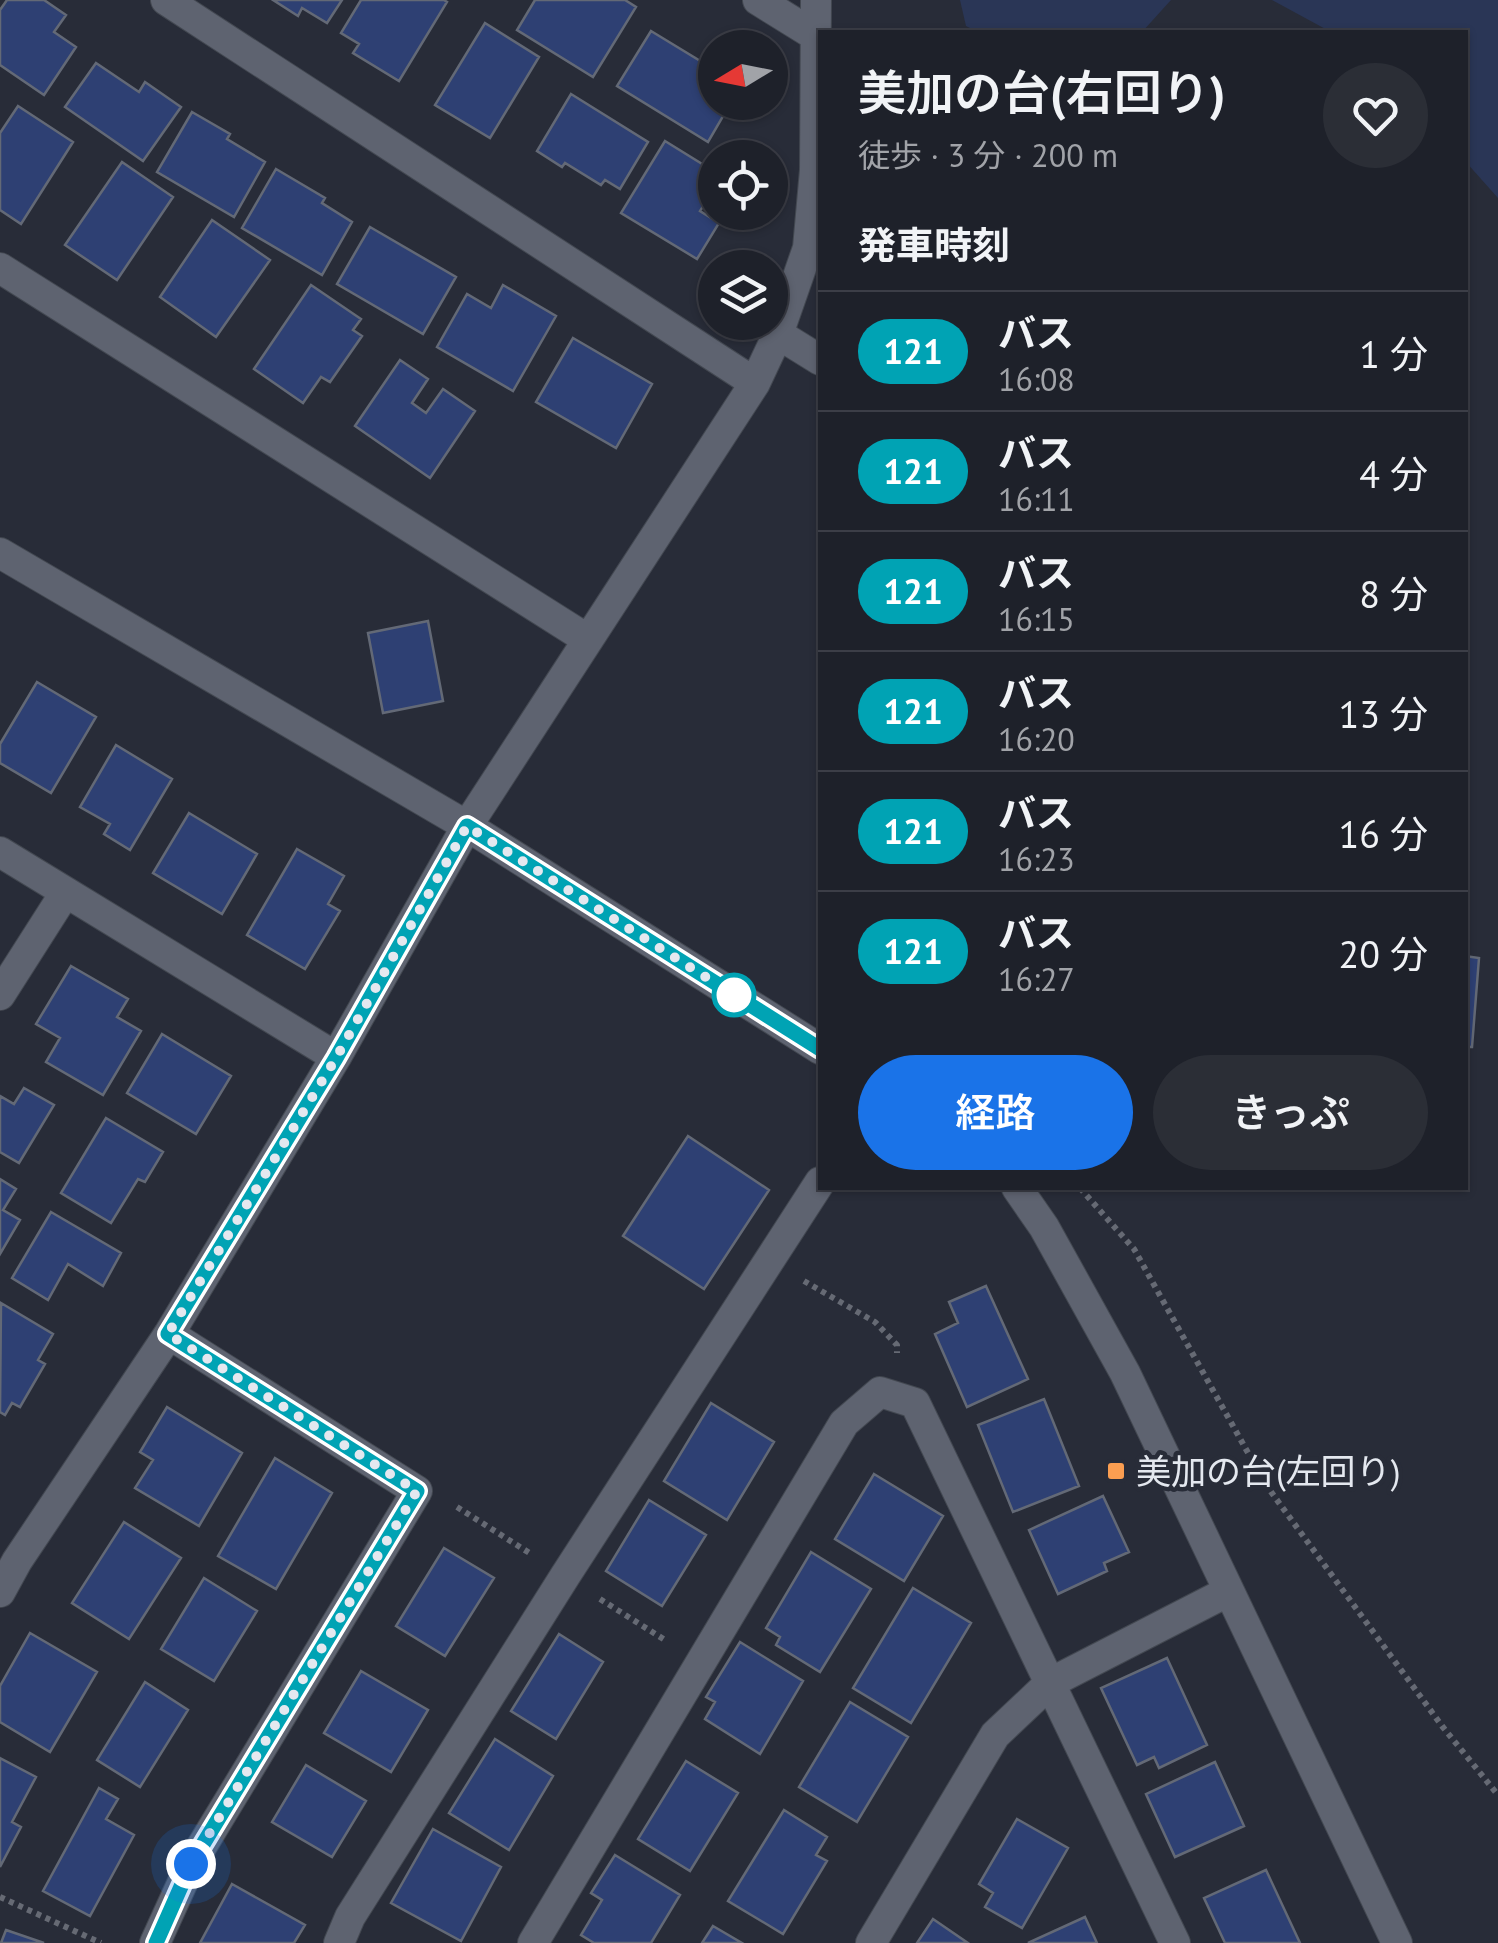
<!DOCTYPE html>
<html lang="ja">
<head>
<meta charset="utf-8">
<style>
	:root { --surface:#1e212a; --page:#2b2e36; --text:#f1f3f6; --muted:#a1a3a8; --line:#3c3e47; --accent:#1a73e8 }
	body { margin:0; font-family:"PT Sans","Noto Sans JP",sans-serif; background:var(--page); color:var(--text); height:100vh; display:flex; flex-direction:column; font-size:38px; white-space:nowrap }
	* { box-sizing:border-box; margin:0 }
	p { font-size:32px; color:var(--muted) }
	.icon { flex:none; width:55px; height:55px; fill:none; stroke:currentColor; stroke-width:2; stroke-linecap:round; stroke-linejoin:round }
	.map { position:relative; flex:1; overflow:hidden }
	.sheet { position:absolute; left:818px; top:30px; width:650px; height:1160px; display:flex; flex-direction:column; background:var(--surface); border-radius:0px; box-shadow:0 2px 8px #0004,0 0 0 2px var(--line) }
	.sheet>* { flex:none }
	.badge { padding:0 20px; border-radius:32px; font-size:35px; line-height:65px }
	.needle { width:65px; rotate:260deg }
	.controls { position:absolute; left:698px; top:30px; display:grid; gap:20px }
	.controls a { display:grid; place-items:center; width:90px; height:90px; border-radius:50%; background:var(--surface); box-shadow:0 2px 8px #0004,0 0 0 2px var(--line); font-size:50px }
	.you { position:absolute; width:50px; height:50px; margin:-25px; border:8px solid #fff; border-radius:50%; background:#1a73e8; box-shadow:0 0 0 15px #1a73e833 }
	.map>.badge { position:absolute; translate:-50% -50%; box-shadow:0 0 0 5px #fff }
	h2 { padding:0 40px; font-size:38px; line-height:90px }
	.round { display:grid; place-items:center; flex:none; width:105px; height:105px; border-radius:52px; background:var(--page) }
	.headline { display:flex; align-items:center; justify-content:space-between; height:170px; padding:0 40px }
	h1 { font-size:48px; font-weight:600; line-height:75px }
	.primary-button { display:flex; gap:20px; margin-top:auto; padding:20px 40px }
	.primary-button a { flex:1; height:115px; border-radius:60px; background:var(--accent); color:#fff; font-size:40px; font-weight:600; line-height:115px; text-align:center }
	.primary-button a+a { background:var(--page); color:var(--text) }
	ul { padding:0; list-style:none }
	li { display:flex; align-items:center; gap:30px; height:120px; padding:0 40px; border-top:2px solid var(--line) }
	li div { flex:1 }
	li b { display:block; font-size:38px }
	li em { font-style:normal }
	li .badge { min-width:110px; font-weight:700; text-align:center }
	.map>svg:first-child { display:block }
	.green { fill:#2a3656 }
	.building { fill:#2e4073; stroke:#636976; stroke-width:2.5 }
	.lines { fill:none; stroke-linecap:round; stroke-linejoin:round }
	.minor-casing { stroke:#434851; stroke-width:32 }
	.path { stroke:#666a74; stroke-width:6; stroke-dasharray:5 5; stroke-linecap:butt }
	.minor { stroke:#5e6370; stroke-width:30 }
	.line-casing { stroke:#fff; stroke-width:22 }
	.line { stroke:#00a3b4; stroke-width:15 }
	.walk { stroke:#e4e8ef; stroke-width:10; stroke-dasharray:0 18 }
	.stop-dot { fill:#fff; stroke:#00a3b4; stroke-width:5 }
	.poi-dot { fill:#fb9e51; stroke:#282c38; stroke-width:4 }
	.labels { text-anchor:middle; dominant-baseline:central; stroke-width:9; stroke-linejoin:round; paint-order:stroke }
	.poi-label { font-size:35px; fill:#e4e8ef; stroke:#282c38; text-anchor:start }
</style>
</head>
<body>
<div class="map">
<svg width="1498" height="1943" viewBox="0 0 1498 1943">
	<rect width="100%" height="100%" fill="#282c38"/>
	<path class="green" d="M960,0h211l-29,32h-164l-12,-6z
		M1272,0h226v198l-33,-37v-129h-134z"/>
	<path class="building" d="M7,0h37l22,15 -12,17 22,15 -32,48 -44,-30v-55z
		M273,0h69l-15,23 -25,-15 -4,8z
		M361,0h83l3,2 -48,79 -46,-28 6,-9 -18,-11z
		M535,0h90l11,7 -43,70 -76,-47z
		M485,23l54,34 -49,81 -55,-33z
		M651,31l64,39v32h8l6,4 -21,36 -91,-56z
		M96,63l43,29 6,-10 36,25 -38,54 -78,-54z
		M571,94l77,48 -28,47 -15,-9 -4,5 -36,-22 -3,4 -25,-16z
		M18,106l55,36 -52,82 -21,-14v-77z
		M192,112l38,22 -3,5 38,23 -31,55 -77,-45z
		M665,141l50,31v15l-15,24 19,12 -22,36 -76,-46z
		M122,162l51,35 -56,83 -52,-35z
		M276,169l49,29 -3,5 30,19 -30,53 -80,-47z
		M212,220l58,40 -54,77 -56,-40z
		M370,227l86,50 -33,57 -86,-50z
		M311,285l50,34 -8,11 9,6 -32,46 -9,-5 -18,26 -49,-34z
		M503,285l53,31 -43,75 -76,-44 30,-53 24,14z
		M573,338l79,46 -36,64 -80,-46z
		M400,360l28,19 -16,24 14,10 17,-24 32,22 -45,67 -75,-52z
		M428,621l15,80 -60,12 -15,-80z
		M37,682l59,35 -45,76 -51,-30v-19z
		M116,745l56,34 -42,71 -26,-16 6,-10 -30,-17z
		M189,813l68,41 -35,60 -69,-41z
		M297,849l47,27 -16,28 12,7 -35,58 -58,-34z
		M1465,956l14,2 -7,89h-7z
		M71,966l57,33 -11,18 24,14 -38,64 -57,-33 14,-24 -24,-14z
		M162,1034l69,42 -35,58 -69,-41z
		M24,1088l30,17 -35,58 -19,-11v-56l14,8z
		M106,1118l57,34 -18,30 -7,-3 -27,44 -50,-30z
		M688,1136l81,54 -65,99 -81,-53z
		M0,1179l16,10 -13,21 17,10 -20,34z
		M51,1212l70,41 -18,33 -35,-22 -20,36 -36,-22z
		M986,1286l42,93 -61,28 -32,-73 23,-11 -9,-21z
		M1,1303l52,31 -15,26 7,4 -25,43 -8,-4 -7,12 -5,-3z
		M1044,1399l35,87 -66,26 -35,-87z
		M711,1403l63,39 -47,78 -63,-39z
		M167,1407l75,46 -43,73 -64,-38 18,-28 -13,-8z
		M275,1458l57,35 -56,96 -58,-33z
		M874,1474l69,42 -39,65 -69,-42z
		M1103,1496l26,56 -25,11 3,8 -49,23 -29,-64z
		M649,1500l57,35 -44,71 -56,-35z
		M124,1522l57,36 -52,81 -57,-36z
		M444,1548l50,30 -49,78 -49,-30z
		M811,1552l60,37 -51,83 -44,-27 4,-8 -14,-9z
		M204,1578l53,33 -43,70 -53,-32z
		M913,1588l58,35 -60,100 -58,-35z
		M30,1633l67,39 -47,80 -50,-30v-36z
		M559,1634l44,28 -47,77 -45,-28z
		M740,1642l63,39 -43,73 -55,-35 10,-17 -9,-5z
		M1167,1658l40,87 -48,23 -5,-11 -17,8 -36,-77z
		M361,1671l67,39 -37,62 -67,-39z
		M145,1682l43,28 -48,77 -43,-27z
		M850,1702l58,35 -51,85 -58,-35z
		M495,1739l58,37 -44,74 -60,-37z
		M0,1758l36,19 -24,45 9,5 -21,40z
		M686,1761l52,32 -48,78 -52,-32z
		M1215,1762l29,64 -69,31 -29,-63z
		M306,1765l60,36 -34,56 -60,-35z
		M99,1788l19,11 -12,20 28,16 -44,81 -47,-25z
		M784,1810l43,27 -11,18 11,6 -44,73 -55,-33z
		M1017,1819l51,29 -46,80 -37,-21 8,-14 -14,-9z
		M433,1829l68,38 -40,74 -70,-38z
		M615,1855l65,40 -29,48h-57l-13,-8 21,-35 -11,-7z
		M1266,1870l34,73h-75l-21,-45z
		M232,1884l73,41 -11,18h-94z
		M1085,1917l12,26h-69z
		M933,1919l35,24h-51z
		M713,1926l29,17h-40z
		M6,1930l38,13h-43z"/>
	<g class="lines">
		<g class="minor-casing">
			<path id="minor" d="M166,0l589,383
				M758,0l58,36
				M0,268l587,371
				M778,334l42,26
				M0,553l467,273 353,223
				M0,852l336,205
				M0,995l65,-102
				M1017,1188l27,39 81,146 272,570
				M0,1592l17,-31 152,-227 167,-277 131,-231 288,-443 23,-49 30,-86 7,-78 1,-170
				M155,1943l36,-79 226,-373 -248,-157
				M339,1943l11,-26 215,-341 255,-394
				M533,1943l311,-520 36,-31 35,11 260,540
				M871,1943l124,-208 55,-52 179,-92"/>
		</g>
		<path class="path" d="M1080,1188l54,61 132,236 176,241 56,69
			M804,1281l71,41 22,23v8
			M457,1507l74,47
			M600,1599l65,41
			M0,1897l101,46"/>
		<use href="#minor" class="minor"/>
	</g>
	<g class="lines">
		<g class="line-casing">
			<path id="line" d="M156,1943l35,-79 226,-373 -249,-157 168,-276 131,-232 353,223"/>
		</g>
		<use href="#line" class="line"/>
		<path class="walk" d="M191,1864l226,-373 -249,-157 168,-276 131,-232 267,169"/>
	</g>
	<circle class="stop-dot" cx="734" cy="995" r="20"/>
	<rect class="poi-dot" x="1106" y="1461" width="20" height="20" rx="5"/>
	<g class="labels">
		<g class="poi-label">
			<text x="1136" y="1471">美加の台(左回り)</text>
		</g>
	</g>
</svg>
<div class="controls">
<a><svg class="needle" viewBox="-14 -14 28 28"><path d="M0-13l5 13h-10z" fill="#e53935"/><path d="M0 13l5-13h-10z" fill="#a1a3a8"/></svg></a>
<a><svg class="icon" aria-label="locate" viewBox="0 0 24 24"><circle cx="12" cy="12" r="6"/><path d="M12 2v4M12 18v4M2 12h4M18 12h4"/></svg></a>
<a><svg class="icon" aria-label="layers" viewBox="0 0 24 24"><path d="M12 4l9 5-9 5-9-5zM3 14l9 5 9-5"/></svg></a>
</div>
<div class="you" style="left:191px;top:1864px"></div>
<section class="sheet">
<div class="headline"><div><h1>美加の台(右回り)</h1><p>徒歩 · 3 分 · 200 m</p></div><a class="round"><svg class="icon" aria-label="heart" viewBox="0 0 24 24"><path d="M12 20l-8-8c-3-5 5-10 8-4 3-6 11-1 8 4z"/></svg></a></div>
<h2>発車時刻</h2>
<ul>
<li><span class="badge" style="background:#00a3b4;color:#fff">121</span><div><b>バス</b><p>16:08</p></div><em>1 分</em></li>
<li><span class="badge" style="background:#00a3b4;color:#fff">121</span><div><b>バス</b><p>16:11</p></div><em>4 分</em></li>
<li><span class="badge" style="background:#00a3b4;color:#fff">121</span><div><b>バス</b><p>16:15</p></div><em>8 分</em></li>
<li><span class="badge" style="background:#00a3b4;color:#fff">121</span><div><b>バス</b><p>16:20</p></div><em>13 分</em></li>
<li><span class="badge" style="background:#00a3b4;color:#fff">121</span><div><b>バス</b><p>16:23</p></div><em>16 分</em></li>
<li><span class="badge" style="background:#00a3b4;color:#fff">121</span><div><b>バス</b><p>16:27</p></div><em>20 分</em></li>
</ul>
<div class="primary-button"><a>経路</a><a>きっぷ</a></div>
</section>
</div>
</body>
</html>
